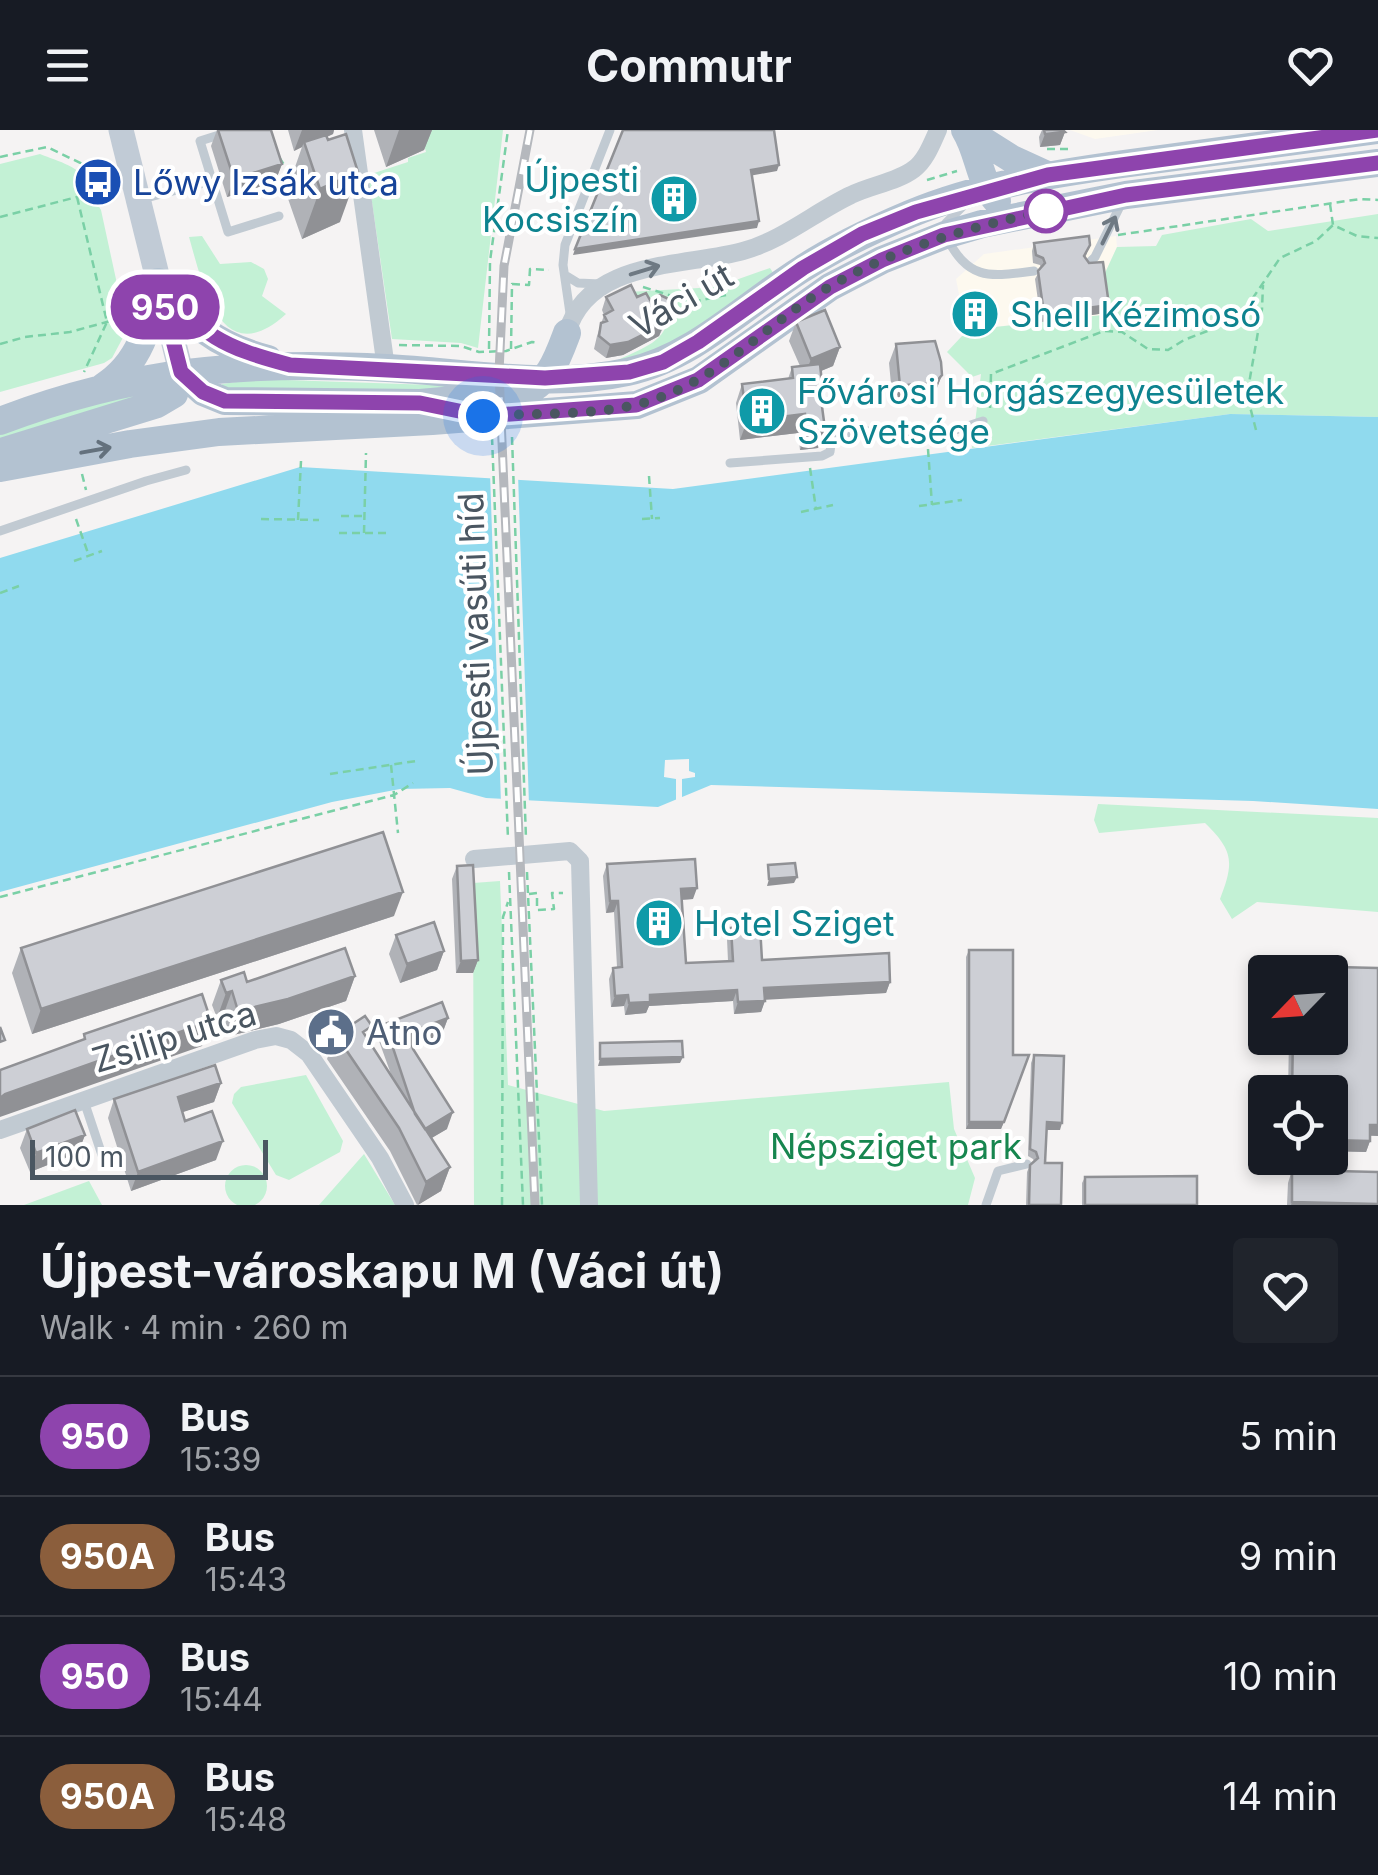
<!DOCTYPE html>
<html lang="en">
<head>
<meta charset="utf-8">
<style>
	:root { --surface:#171b24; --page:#20242c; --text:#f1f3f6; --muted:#9ea1a6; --line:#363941 }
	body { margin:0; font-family:Inter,sans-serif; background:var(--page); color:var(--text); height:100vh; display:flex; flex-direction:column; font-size:38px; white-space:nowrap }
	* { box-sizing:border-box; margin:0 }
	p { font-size:32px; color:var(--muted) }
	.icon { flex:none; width:55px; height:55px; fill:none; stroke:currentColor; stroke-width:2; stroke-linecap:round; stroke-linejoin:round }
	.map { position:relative; height:1075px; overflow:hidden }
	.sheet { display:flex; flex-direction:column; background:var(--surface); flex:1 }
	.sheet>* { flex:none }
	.badge { padding:0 20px; border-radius:32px; font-size:35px; line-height:65px }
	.needle { width:65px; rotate:245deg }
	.buttons { position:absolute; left:1248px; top:825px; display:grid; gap:20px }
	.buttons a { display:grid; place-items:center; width:100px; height:100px; border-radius:10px; background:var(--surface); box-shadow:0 5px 15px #0003; font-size:50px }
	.scale { position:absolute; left:30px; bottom:25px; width:238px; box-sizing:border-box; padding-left:10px; border:5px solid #4a5661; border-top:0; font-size:28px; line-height:35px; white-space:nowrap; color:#4a5661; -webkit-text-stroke:8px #fff; paint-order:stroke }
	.you { position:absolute; width:50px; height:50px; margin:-25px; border:8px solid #fff; border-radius:50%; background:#1a73e8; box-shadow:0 0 0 15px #1a73e833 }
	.map>.badge { position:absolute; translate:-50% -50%; box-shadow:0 0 0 5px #fff }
	.round { display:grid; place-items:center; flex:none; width:105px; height:105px; border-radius:10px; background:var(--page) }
	.summary { display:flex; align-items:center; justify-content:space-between; height:170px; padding:0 40px }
	h1 { font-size:48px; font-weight:700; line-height:75px }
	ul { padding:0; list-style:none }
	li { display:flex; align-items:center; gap:30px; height:120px; padding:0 40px; border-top:2px solid var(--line) }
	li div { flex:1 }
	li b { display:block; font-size:38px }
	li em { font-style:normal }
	li .badge { min-width:110px; font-weight:700; text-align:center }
	header { display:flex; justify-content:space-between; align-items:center; height:130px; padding:0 40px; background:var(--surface); font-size:45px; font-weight:700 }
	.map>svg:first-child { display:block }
	.commercial { fill:#fdf9ef }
	.green { fill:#c3f1d5 }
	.water { fill:#90daee }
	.pier { fill:#f5f3f3 }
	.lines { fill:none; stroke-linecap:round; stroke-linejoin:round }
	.path { stroke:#7ad0a6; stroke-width:2.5; stroke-dasharray:8 5; stroke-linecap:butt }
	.lane { stroke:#c1cad2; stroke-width:9 }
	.street { stroke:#c1cad2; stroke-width:18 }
	.secondary { stroke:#c1cbd6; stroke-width:25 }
	.primary { stroke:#b3c2d1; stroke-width:28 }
	.rail-casing { stroke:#b5b8bd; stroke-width:9 }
	.rail { stroke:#fff; stroke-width:5; stroke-dasharray:15; stroke-linecap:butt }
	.wall { fill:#b0b2b7 }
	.shaded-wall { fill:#909195 }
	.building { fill:#cdcfd5; stroke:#909195; stroke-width:2.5 }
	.oneway { stroke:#6e7983 }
	.oneway2 { stroke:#64717d }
	.line-casing { stroke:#fff; stroke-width:22 }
	.line { stroke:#8e44ad; stroke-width:15 }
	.walk { stroke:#4a5661; stroke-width:10; stroke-dasharray:0 18 }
	.stop-dot { fill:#fff; stroke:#8e44ad; stroke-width:5 }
	.labels { text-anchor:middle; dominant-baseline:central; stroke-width:8; stroke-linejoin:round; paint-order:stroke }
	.culture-label { font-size:35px; fill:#0d838f; stroke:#fff; text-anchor:start }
	.transit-label { font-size:35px; fill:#164399; stroke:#fff; text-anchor:start }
	.street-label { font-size:35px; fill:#4a5661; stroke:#fff }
	.service-label { font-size:35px; fill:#4e5e75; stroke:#fff; text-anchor:start }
	.park-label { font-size:35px; fill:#17864f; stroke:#fff }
</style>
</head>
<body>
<header><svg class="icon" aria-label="menu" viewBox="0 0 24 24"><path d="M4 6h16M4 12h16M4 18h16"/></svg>Commutr<svg class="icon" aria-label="heart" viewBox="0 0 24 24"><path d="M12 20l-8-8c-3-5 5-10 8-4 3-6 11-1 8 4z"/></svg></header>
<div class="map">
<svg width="1378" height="1075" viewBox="0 0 1378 1075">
	<rect width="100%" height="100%" fill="#f5f3f3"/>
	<path class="commercial" d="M1070,0h88l-63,9z
		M1116,106l1,11 -12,26 6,41 -145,16 -10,-51 28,-25z"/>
	<path class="green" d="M420,0h83l-25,218 -17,-5 -69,-4 -24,-164 40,-13v-4l18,-6z
		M40,24c19,8 41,12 50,32 4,9 5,15 11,24l26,120 -15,28 -8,5 -104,29v-228z
		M1378,84v203l-148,-3 -258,34 9,-74 -9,3 -25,-25 15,-16 23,-3 1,-5 125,-14 -6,-41 12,-26 39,-1 6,-11 89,-16 17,12z
		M202,106l18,28 31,-2 13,7 4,10 -6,17 24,18c-65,59 -83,-28 -97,-77z
		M770,138l7,11 -116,76 -45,6c21,-11 56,-20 50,-48l-18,-5 -20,-16 88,-5z
		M256,249l206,7 1,4 -240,-1 -1,-5z
		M152,259l2,6 -154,50v-10l35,-15z
		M1098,674l280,14v94l-121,-10 -25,17 -12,-20c14,-36 14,-48 -15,-76l-106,10 -5,-13z
		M500,751l8,204 96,26 345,-29 5,47 21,49 -7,27h-494l-1,-322z
		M306,945l37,66 -3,11 -51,28 -13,-5 -44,-72 2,-9 7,-7z
		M364,1024l31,51h-76z
		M225 1056a21 21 0 1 1 42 0a21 21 0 1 1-42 0Z
		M89,1051l13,24h-78z"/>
	<path class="water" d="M1230,284l148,3v392l-125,-8 -542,-16 -53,22 -172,-9 -36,-10 -50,1 -68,13 -332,90v-334l300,-91 373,22z"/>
	<path class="pier" d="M490,342l28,2 11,331 -28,-1z
		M689,629v12l6,2v4l-13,2v23l-6,3v-26l-12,-2 1,-17z"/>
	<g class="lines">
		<path class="path" d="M1047,19h22
			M0,27l47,-10 48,23
			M279,27l12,19
			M927,50l30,-9
			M77,67l30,125 -23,50
			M1330,74l3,21 24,11 21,2
			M0,87l100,-26
			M1118,105l242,-36 18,1
			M643,157l49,15 34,-7
			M0,214l25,-7 45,-5 55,-15
			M399,215l62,1 18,6 27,-1 26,-9 7,1
			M489,219l1,-88 18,-131
			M511,219l1,-65 17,1 1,-16 19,1
			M990,278l1,-34 113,-43 18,1 26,17 20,1 16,-10 47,-18 15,-14 34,-50 36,-17 17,-16
			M1256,300l-9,-35 15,-86 1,-24
			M492,307l16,402
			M512,307l14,402
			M928,319l4,56
			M810,338l6,41
			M82,344l4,16
			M649,346l3,43
			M919,376l43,-6
			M801,382l32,-7
			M341,386h23
			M76,389l13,37
			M261,389l58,1
			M642,389l18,-1
			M298,390l3,-59
			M339,403h48
			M364,403l2,-80
			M74,431l28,-10
			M0,463l19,-7
			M391,635l7,68
			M330,644l86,-13
			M509,742l14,333
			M527,742l15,333
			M529,764l8,-1v17l17,-1 -2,-16h11
			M0,767l394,-102 19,-12
			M502,1075l1,-288 5,-15"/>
		<path class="lane" d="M235,0l-35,11 28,91 51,-16
			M142,69l70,-18
			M965,74l-19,19 -1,12c24,46 43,42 89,36
			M1089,133l6,-6 28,-57
			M565,145l13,8 22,1
			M570,183l-7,-48 2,-20 45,-115
			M730,333l92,-7 8,-4 2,-16 36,-5 22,9 56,-7 37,-12
			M0,401l146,-50 40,-11
			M84,971l18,54
			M986,1075l12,-34 29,-7"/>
		<path class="street" d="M353,0l33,238
			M567,203c20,-74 118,-66 176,-82 40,-11 72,-39 108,-56 20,-10 46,-13 63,-26 12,-9 18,-26 24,-39
			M474,729l96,-8 10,10 9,344
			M0,1000l255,-90 21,-4 15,4 18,14 71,104 25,47"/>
		<path class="secondary" d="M121,0l60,242"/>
		<path class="primary" d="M965,0c14,22 14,52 32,71
			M966,0l46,29 35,16
			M158,152c34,42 56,63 110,77
			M181,242l22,20 22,9 195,2 101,-9c28,-9 37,-37 46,-61
			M103,257c39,-25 46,-63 55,-105
			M0,291c133,-51 245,-60 386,-53 79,4 164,21 241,4 67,-14 119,-68 175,-103 34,-22 70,-39 108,-55 67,-28 141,-40 213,-50 85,-12 170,-22 255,-34
			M1,322l156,-48 17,-10 7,-22
			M0,338l130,-24 89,-12 213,-11 205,-16 62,-25 131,-93 52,-27 63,-25 37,-11 144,-29 252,-32"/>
		<g class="rail-casing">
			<path id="rail" d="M530,0l-26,136 -5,106 36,833"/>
		</g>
		<use href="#rail" class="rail"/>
	</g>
	<path class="wall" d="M217,0h54l11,34 -7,18 -48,15 -16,-51z
		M288,0h46l-1,4 -6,3 13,85 -38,17 -16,-46 16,-46 -8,4z
		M374,0h58l-8,20 -38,17z
		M1042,0h21l2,2 -5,13 -20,2 -1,-10z
		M1034,113l53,10 -2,5 24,47 -3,8 -65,9 -6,-43 6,-11 -1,-3 -7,-2 -1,-12z
		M968,165l16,31 -14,2 -4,-27z
		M606,167h31l27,29 -5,10 -36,19 -17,3 -12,-9 3,-13 7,-21 -2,-5z
		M796,192l44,25 -7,19 -12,5 -1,19 5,39 -7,19 -18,2 -2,-17 -58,7 -4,-37 6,-19 46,-5 4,-12 8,-1 -11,-25z
		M896,214l46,31 -7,18 -9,11 -11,-2 -22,3 -4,-42z
		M607,734l86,35 -11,1 4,63 42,-2 -1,-22 4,-11 31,32 128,22 -4,11 -121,6 -4,13 -27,2 -1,-13 -84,5 -3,7 -21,2 -1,-9 -13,1 -2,-28 4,-11 4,-1 -3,-55 -8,1 -3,-37z
		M457,736l21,94 -5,13h-17l-4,-94z
		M394,786l-362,118 -20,-61 9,-25z
		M396,805l48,16 -7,19 -37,13 -11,-29z
		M969,820l44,105h16l-28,74h-35v-172z
		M1294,836l84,2v168h-8v5l-4,11 -36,-1v-59h-42l1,-54h41v-66h-38z
		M355,846l-9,25 -67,23 -50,12 -6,-20 -6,2 -5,-13 9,-25 26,2z
		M448,888l-6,16 -30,12 35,83 -16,9 19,29 -9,24 -24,14 -27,-54 -63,-92 9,-24 31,3 25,39 -13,-36 6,-17z
		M1034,925l26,75h-13l-2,33 16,42h-35l1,-33 3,-7 4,-4 -1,-2 -5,-3 3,-93z
		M221,953l-7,19 -32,10 3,9 31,39 -85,31 -23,-73 6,-19z
		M27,999l58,6 -7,18 -48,19 -10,-24z
		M1292,1040l86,35h-91l1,-22z
		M1085,1047l112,28h-115v-22z"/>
	<path class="shaded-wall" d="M302,0h32l-1,4 -27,12 -2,-4 -2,5 -8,4z
		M399,0h33l-8,20 -38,17z
		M1065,2l-5,13 -20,2 5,-13z
		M282,34l-7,18 -48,15 7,-18z
		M779,35l-2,6 -28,5 2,-6z
		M358,42l-18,50 -38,17 18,-50z
		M759,91l-2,7 -184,27 2,-6z
		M1109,175l-3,8 -65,9 3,-8z
		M668,183l-9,23 -36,19 -17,3 4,-13z
		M986,190l-2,6 -14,2 2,-6z
		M840,217l-7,19 -29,12 7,-19z
		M942,245l-7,18 -9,11 7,-19z
		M922,253l-7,19 -22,3 7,-19z
		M805,284l-7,19 -58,7 7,-19z
		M825,299l-7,19 -18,2 7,-19z
		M797,747l-3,6 -27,3 2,-7z
		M697,758l-4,11 -16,1 4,-11z
		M403,762l-9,24 -362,118 9,-25z
		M610,771h8l-4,11 -8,1z
		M444,821l-7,19 -37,13 7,-19z
		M478,830l-5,13h-17l5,-12z
		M355,846l-9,25 -67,23 -50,12 9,-25z
		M890,852l-4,11 -126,7 4,-12z
		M737,860l-4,11 -84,5 -3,7 -21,2 4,-12 21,-8z
		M232,861l-9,25 -6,2 9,-25z
		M628,865l-4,11 -13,1 4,-11z
		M765,871l-4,11 -27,2 4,-12z
		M448,888l-6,16 -40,16 6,-17z
		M211,891l-9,25 -202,71v-19l5,-4z
		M683,927l-3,6 -82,3 2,-7z
		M221,953l-7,19 -43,14 7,-19z
		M453,982l-6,17 -32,19 6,-17z
		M969,992h35l-3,7h-35z
		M1047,992l15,1 -2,7h-16z
		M1370,995h8v11l-12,-1z
		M85,1005l-7,18 -48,19 6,-19z
		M1330,1010l40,1 -4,11 -36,-1z
		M223,1011l-7,19 -85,31 7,-19z
		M450,1037l-9,24 -23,14 8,-23z
		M1292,1072l86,2v1h-87z"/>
	<path class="building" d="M218,0h53l11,34 -48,15z
		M623,0h151l5,35 -28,5 8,51 -184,28z
		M1044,0h19l2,2 -20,2z
		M346,4l12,38 -38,17 -16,-47 22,-7 2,5z
		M1089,106l1,9 -6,11 5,7 14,-1 6,43 -65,9 -6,-43 7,-8 -2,-5 -7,-3 -2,-12z
		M631,155l6,12 9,-4 4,7 10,-5 11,5 -3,13 -8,4 4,7 -36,18 -18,3 -11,-9 2,-13 6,-2 -3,-6 9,-5 -7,-13z
		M982,163l4,27 -14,2 -4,-27z
		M825,180l15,37 -29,12 -15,-37z
		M935,211l6,21 1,13 -9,10 -11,-2 -22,3 -4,-42z
		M820,234l2,19 -3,1 6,45 -18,2 -2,-17 -58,7 -5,-37 51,-6 -1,-11z
		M383,702l20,60 -362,117 -20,-61z
		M695,729l2,29 -16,1 5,74 47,-2 -2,-33 29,-2 2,34 127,-7 1,29 -126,6 1,13 -27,1 -1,-12 -87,5v7l-21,1 -1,-8 -13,1 -2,-28 9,-1 -4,-66h-8l-3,-37z
		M795,733l2,14 -28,2 -1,-14z
		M473,735l5,95 -17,1 -4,-95z
		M434,792l10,29 -37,13 -11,-29z
		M345,818l10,28 -67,23 -50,12 -6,-20 -6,2 -5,-13 23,-8 3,10z
		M969,820h44v105h16l-25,67h-35z
		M1294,836l84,2v157h-8v16l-40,-1v-48h-38l1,-54h37v-66h-36z
		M202,864l9,27 -206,73 -5,4v-28l85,-31 -1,-5z
		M442,872l6,16 -40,15 5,16 40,63 -28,17 -10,-15 -30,-90z
		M365,886l7,10 -9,6 87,135 -24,15 -27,-54 -63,-93z
		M0,897l5,13 -5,2z
		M682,911l1,16 -83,2v-16z
		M1034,925l30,1 -2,67 -15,-1 -2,41h17l-1,42h-32l1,-40 8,-7 -2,-6 -6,-3z
		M215,935l6,18 -43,14 7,24 27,-10 11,30 -85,31 -24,-73z
		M75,980l10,25 -49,18 -9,-24z
		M1292,1040l86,2v32l-86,-2z
		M1197,1046v29h-112v-28z"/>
	<defs><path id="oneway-shaft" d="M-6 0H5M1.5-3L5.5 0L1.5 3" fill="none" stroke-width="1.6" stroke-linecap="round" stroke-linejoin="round" transform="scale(2.5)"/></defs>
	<g class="oneway">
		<use href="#oneway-shaft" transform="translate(1109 100) rotate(-64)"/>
		<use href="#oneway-shaft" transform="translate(645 140) rotate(-17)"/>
	</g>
	<use class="oneway2" href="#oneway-shaft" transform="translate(96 320) rotate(-10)"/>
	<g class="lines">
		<g class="line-casing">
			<path id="line" d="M1377,0l-329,45 -132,37 -54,22 -59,34 -105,74 -35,20 -34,10 -84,6 -255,-13c-68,-18 -88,-29 -132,-83l23,90 22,20 22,9 195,2 63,13 153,-11 62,-25 132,-93 52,-27 62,-25 182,-40 252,-32"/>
		</g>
		<use href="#line" class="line"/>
		<path class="walk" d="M483,286c58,-4 126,2 181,-20 62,-24 108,-76 165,-109 69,-40 144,-61 222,-77l-5,1"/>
	</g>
	<defs>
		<g id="bus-disc" transform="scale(2.5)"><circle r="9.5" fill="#1a4fb4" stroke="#fff"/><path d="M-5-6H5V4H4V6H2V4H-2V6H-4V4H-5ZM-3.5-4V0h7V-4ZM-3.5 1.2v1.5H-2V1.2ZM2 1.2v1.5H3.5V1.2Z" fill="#fff"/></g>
		<g id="building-disc" transform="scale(2.5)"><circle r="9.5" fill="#0f9aa8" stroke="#fff"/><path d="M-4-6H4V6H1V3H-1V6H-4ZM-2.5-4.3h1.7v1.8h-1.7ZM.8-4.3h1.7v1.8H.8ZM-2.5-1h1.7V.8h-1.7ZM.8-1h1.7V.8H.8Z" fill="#fff"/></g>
		<g id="civic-disc" transform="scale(2.5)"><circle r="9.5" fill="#5c6f8a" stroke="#fff"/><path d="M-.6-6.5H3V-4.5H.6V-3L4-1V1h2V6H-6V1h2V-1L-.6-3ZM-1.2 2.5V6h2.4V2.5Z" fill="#fff"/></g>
	</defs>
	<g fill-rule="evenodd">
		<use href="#bus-disc" x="98" y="52"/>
		<use href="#building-disc" x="674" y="69"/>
		<use href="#building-disc" x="975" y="184"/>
		<use href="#building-disc" x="762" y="281"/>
		<use href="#building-disc" x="659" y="793"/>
		<use href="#civic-disc" x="331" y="902"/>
	</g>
	<circle class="stop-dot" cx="1046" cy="81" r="20"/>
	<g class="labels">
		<g class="culture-label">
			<text x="639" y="49" text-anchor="end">Újpesti<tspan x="639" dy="40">Kocsiszín</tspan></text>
			<text x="1010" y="184">Shell Kézimosó</text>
			<text x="797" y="261">Fővárosi Horgászegyesületek<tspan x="797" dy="40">Szövetsége</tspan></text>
			<text x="694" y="793">Hotel Sziget</text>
		</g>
		<g class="transit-label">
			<text x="133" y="52">Lőwy Izsák utca</text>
		</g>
		<g class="street-label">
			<text transform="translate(681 170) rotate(-30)">Váci út</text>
			<text transform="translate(475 504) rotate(-92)">Újpesti vasúti híd</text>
			<text transform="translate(174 906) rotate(-17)">Zsilip utca</text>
		</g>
		<g class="service-label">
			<text x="366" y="902">Atno</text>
		</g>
		<g class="park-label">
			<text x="896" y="1016">Népsziget park</text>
		</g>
	</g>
</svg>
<div class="buttons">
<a><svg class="needle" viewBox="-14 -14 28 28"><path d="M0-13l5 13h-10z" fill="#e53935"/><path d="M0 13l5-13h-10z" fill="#9ea1a6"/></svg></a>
<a><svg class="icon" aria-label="locate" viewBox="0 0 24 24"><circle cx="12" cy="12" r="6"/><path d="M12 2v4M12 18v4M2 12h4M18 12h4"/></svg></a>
</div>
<div class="scale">100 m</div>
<div class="you" style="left:483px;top:286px"></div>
<b class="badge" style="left:165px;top:177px;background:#8e44ad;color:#fff">950</b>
</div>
<section class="sheet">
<div class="summary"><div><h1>Újpest-városkapu M (Váci út)</h1><p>Walk · 4 min · 260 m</p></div><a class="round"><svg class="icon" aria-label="heart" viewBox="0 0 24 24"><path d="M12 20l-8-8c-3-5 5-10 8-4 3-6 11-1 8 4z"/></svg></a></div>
<ul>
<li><span class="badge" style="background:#8e44ad;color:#fff">950</span><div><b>Bus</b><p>15:39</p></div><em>5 min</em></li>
<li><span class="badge" style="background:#8b5e3c;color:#fff">950A</span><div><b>Bus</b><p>15:43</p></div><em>9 min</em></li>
<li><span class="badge" style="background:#8e44ad;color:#fff">950</span><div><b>Bus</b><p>15:44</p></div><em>10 min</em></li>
<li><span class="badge" style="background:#8b5e3c;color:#fff">950A</span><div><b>Bus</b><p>15:48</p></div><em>14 min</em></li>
</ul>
</section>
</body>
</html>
